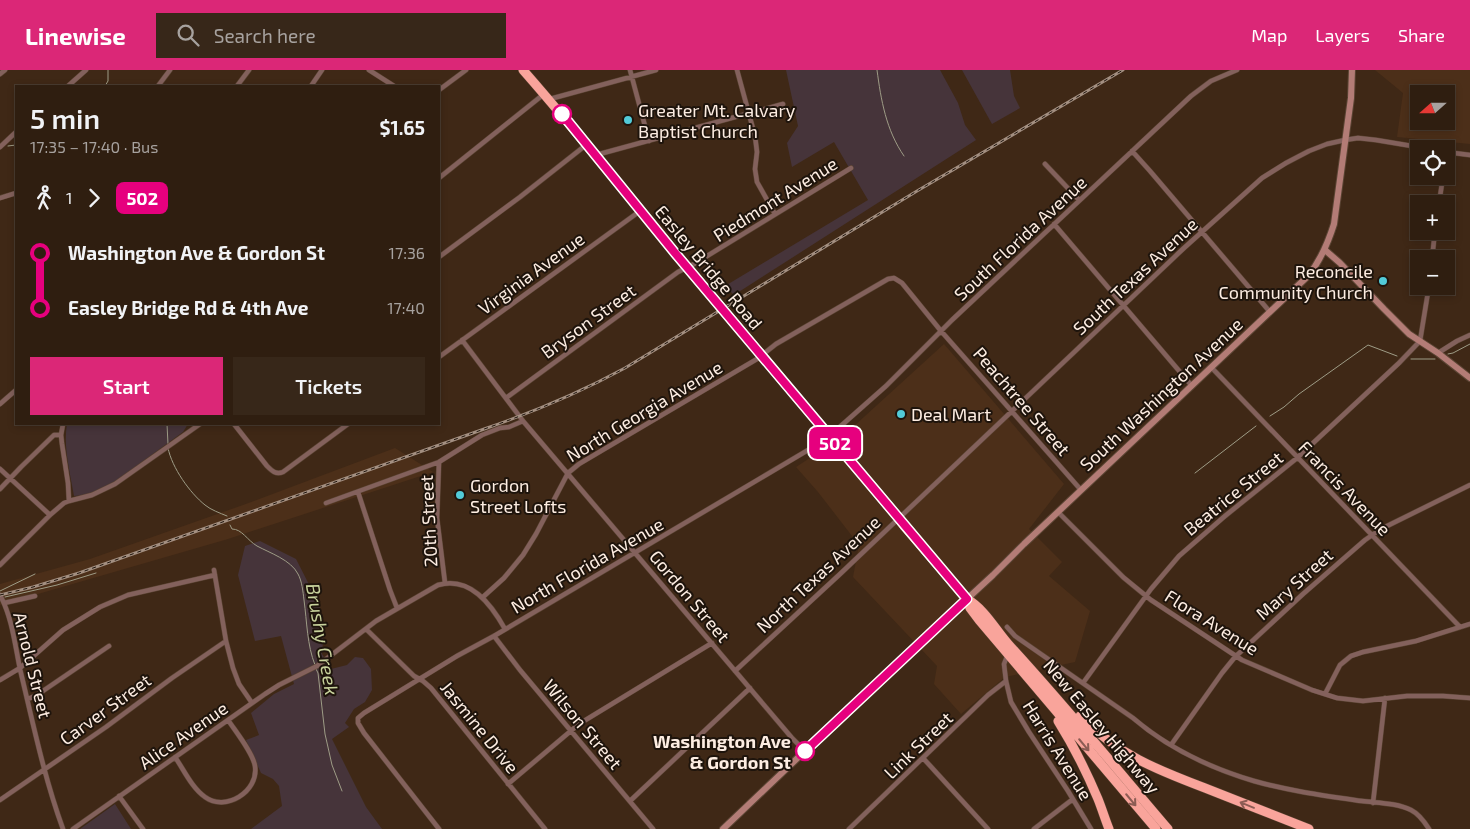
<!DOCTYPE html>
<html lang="en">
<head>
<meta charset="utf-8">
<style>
	:root { --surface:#2f1e10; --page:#372719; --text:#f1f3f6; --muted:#a7a29f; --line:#4a3c30; --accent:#db2777 }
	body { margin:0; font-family:"Exo 2",sans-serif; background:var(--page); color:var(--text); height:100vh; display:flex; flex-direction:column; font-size:19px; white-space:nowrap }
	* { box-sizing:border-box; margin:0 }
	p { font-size:16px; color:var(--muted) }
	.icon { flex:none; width:28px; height:28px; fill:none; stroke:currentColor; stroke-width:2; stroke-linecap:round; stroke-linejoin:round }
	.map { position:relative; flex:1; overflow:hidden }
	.drawer { position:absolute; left:15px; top:15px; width:425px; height:340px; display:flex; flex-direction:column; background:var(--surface); border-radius:0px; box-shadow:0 2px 8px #0003,0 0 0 1px var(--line) }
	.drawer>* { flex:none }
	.badge { padding:0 10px; border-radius:8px; font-size:18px; line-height:32px }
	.needle { width:32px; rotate:249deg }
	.fabs { position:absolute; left:1410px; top:15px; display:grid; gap:10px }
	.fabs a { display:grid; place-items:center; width:45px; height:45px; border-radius:0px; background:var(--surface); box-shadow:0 2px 8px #0003,0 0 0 1px var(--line); font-size:25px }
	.map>.badge { position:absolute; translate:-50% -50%; box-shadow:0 0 0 2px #fff }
	.legs { display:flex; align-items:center; gap:8px; height:55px; padding:0 15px; font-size:16px }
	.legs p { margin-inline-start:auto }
	.overview { display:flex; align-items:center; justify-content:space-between; height:85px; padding:0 15px }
	h1 { font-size:28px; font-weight:600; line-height:38px }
	.primary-button { display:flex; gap:10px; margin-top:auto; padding:10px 15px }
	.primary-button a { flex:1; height:58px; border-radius:0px; background:var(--accent); color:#fff; font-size:20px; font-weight:600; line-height:58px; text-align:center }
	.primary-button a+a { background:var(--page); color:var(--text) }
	ul { padding:0 15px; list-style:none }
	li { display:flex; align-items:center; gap:18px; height:55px; font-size:19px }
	li i { display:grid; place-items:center; width:8px; height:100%; margin:0 6px; background:currentColor }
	li i::after { content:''; width:12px; height:12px; margin:-6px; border:4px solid; border-radius:50%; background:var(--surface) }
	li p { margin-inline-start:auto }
	li:first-child i { background:linear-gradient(#0000 50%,currentColor 0) }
	li:last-child i { background:linear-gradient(currentColor 50%,#0000 0) }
	header { display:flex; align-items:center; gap:30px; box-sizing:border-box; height:70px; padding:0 25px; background:var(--accent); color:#fff }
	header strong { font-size:24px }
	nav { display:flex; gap:28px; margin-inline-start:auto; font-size:18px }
	.search { width:350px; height:45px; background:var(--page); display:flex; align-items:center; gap:12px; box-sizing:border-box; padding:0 18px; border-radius:0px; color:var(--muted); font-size:19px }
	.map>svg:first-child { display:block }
	.built { fill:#4c2f19; fill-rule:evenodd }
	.green { fill:#46343a }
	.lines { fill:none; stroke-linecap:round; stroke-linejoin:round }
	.stream { stroke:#9e9c86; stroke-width:1 }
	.street-casing { stroke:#5a4433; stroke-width:5.5 }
	.secondary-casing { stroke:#5a4433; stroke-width:8 }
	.highway-casing { stroke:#5a4433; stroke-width:10 }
	.street { stroke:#83615c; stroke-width:4.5 }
	.secondary { stroke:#b37c76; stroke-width:6 }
	.highway { stroke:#f9a49b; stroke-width:9 }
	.rail-casing { stroke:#a38f81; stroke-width:3 }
	.rail { stroke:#1e140c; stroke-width:1; stroke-dasharray:4; stroke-linecap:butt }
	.highway-bridge-casing { stroke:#5a4433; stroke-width:10; stroke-linecap:butt }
	.highway-bridge { stroke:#f9a49b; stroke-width:9 }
	.oneway { stroke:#8c5c54 }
	.line-1-casing { stroke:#fff; stroke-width:11 }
	.line-1 { stroke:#e6007e; stroke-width:8 }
	.stop-1-dot { fill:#fff; stroke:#e6007e; stroke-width:2.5 }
	.poi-dot { fill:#52cbd8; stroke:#1e140c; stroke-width:2 }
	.labels { text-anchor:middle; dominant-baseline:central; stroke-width:4; stroke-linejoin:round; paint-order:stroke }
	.poi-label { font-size:18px; fill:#fdede2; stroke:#1e140c; text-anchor:start }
	.street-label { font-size:18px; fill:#fdede2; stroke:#1e140c }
	.stop-label { font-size:18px; font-weight:bold; fill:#fdede2; stroke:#1e140c; text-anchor:end }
	.water-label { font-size:19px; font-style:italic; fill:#c8d29c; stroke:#1e140c }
</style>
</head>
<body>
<header>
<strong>Linewise</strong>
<div class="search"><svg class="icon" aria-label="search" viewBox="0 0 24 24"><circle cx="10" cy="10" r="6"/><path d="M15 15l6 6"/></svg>Search here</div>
<nav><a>Map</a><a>Layers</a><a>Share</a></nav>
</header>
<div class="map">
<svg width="1470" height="759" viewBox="0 0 1470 759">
	<rect width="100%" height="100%" fill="#3f2816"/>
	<path class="built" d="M1375,0h95v74l-73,-7 6,-44zM1419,24h27v27h-27z
		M944,274l120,140 -35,45 33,33 -13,14 41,35 -15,51 -70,15 -44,37 -27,-30 3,-18 -84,-89 6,-32 -41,-53 -22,-25 46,-30z
		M395,378l38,24 -205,67 -228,66v-21l90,-25 153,-54z"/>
	<path class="green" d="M786,0h154l18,33 7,22 11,15 -242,155 -9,-9 143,-86 -34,-58 -42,25 -5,-24 11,-17z
		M962,0h48l4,26 6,12 -28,16z
		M67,354h121l-5,8 -67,49 -14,8 -16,6 -12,1c-4,-24 -11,-49 -7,-72z
		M260,471l36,18 23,45 5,25 -2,25 9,15 16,-4 8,-8 8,1 8,11 1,21 -7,12 -11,7 -9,14 4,4 -17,12 34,68 16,22h-131l31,-23 -3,-20 -6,-7 -12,-6 -15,-33 13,-5 -8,-22 23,-19 20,-10 -13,-48 -26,5 -17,-66 7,-29z
		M115,734l16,25h-51z"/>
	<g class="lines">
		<path class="stream" d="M877,0c4,30 9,60 27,86
			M105,16l3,-5v-11
			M8,76l8,-1
			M1448,284l5,-1 17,-9
			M1411,289h24
			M1270,346l14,-9 15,-13 69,-49 29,11
			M167,354l1,20
			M168,378c4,20 22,45 37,57 6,5 15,8 22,11
			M1195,403l61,-47
			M230,455l2,4c10,0 15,11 25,17 13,7 34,14 41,28 4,7 5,18 6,26 3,22 3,45 11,65
			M0,521l35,-17
			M5,527l52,-12 39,-12
			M316,599l2,4 7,61 7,31 10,26"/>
		<g class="street-casing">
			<path id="street" d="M369,0l25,16
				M630,0l19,71
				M737,0l18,66 2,16 -2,17 2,13 18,32
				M0,4l5,-4
				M68,16l18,-16
				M158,16l12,-16
				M237,16l12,-16
				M311,16l11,-16
				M439,20l27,-20
				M550,29l106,-29
				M0,77l16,-15
				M1132,81l18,20 120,141
				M1446,82l24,3
				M596,85l187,-51
				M1045,94l34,36
				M439,108l105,-84
				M0,128l16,-5
				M1439,134l4,-28
				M1054,154l138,162
				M439,187l81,-60 66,-52
				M1432,189l3,-28
				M462,270l61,81 269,317 13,13
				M1438,283l19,-12 13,-6
				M439,287l201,-146
				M1211,297l249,260
				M506,328l172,-126 16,-8 157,-96
				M0,334l16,-14
				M234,354l33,42c5,5 9,9 16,6l65,-48
				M61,365l1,9 6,39 1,18
				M0,399l50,46
				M0,419l21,-22 33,-32h7l2,-11
				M358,422l32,98 7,18
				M326,433l113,-41
				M1058,442l65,65 28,23 91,60 70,30 25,8 26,3 44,-5h36l27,2
				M0,495l50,-50 14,-12 5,-2 23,-6 23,-11 85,-60
				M214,500l12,71 7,27 6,16 13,19
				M445,513l-8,-65 2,-56 43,-27 18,-7 9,-1 14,-6
				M0,525c12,22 15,50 20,74 13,54 24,108 43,160
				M483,527l21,-19 19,-23 13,-21 32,-61 11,-9 44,-26 134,-79 19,-15 112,-65 6,-1 8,5 39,48 140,159
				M4,533l31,-7
				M1007,557l8,9 118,82c35,30 77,50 121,63 35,10 73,15 108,20 16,2 35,2 49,9 8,4 13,11 18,19
				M366,559l48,47 9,5 8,7 114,141
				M494,566l26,34 133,159
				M1008,584l-4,10 2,17 5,21 18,30 39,59 23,38
				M735,601l104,-96 345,-327 78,-70 24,-15 23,-12 18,-7 18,-4 13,-2 18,2 54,9
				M0,610l20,-12 43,-38 37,-23 28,-12 87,-20
				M1083,613l68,-94 28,-33 46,-40 72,-58 102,-95 21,-22 9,-55
				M1325,624l15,-29 11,-9 12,-4 53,-11 54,-17
				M28,629l9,-4 72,-49
				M1171,675l51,-72 13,-16 68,-63 62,-54 16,-11 89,-44
				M175,687c9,13 17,31 30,40 20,15 54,-5 50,-31 -2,-13 -19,-34 -27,-46
				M923,688l65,71
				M508,714l71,-60 133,-81
				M119,726l24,33
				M0,730l106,-73 66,-49 54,-37
				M630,731l120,-113
				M1373,733l12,-105
				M73,759l192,-135 14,-9 38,-19 59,-45 62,-36c32,-9 53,19 67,44
				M439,759l-75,-96 -6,-10v-5l6,-5 93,-57 37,-20 331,-196 61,-54 66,-66 239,-224 20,-15 26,-11
				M849,759l139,-134 18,-14
				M1034,759l39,-30"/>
		</g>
		<g class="secondary-casing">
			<path id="secondary" d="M1325,180l15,13 44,46 25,25 29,19 32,25
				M723,759l167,-159 103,-95 31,-31 284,-268c13,-16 20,-33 26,-52l17,-126 1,-28"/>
		</g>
		<g class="highway-casing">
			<path id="highway" d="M523,0c66,75 126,153 191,229
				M733,251l160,190 11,15 63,73c19,11 29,32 44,48 54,59 105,121 157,182
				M967,529l3,9 9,12 177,209
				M1080,646c39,39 75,53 125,72 35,14 69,27 104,41
				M1058,651c15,24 29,52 40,78 4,10 7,20 11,30"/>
		</g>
		<use href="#street" class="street"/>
		<use href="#secondary" class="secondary"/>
		<use href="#highway" class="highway"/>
		<g class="rail-casing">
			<path id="rail" d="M0,525l33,-8 46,-14 408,-145c49,-17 92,-35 138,-60l292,-177 206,-121"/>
		</g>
		<use href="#rail" class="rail"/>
		<g class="highway-bridge-casing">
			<path id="highway-bridge" d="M714,229l19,22"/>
		</g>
		<use href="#highway-bridge" class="highway-bridge"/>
	</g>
	<defs><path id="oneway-shaft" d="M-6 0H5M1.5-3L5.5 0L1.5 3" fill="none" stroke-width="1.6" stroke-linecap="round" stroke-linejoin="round" transform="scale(1.25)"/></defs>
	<g class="oneway">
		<use href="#oneway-shaft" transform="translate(1084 675) rotate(50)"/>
		<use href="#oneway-shaft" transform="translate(1131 730) rotate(50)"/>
		<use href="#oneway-shaft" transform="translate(1247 735) rotate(-158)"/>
	</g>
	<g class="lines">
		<g class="line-1-casing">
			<path id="line-1" d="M562,44l113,139 292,346 -162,152"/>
		</g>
		<use href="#line-1" class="line-1"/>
	</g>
	<g class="stop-1-dot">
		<circle cx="562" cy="44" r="9"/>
		<circle cx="805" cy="681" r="9"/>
	</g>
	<g class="poi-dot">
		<circle cx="628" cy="50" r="5"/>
		<circle cx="1383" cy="211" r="5"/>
		<circle cx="901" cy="344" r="5"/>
		<circle cx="460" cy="425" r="5"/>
	</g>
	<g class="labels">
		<g class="poi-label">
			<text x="638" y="40">Greater Mt. Calvary<tspan x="638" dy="21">Baptist Church</tspan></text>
			<text x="1373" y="201" text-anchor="end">Reconcile<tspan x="1373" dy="21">Community Church</tspan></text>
			<text x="911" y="344">Deal Mart</text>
			<text x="470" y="415">Gordon<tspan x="470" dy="21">Street Lofts</tspan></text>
		</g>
		<g class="street-label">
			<text transform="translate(775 129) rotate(-32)">Piedmont Avenue</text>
			<text transform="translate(1020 168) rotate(-43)">South Florida Avenue</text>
			<text transform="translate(709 197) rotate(50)">Easley Bridge Road</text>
			<text transform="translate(531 203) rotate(-36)">Virginia Avenue</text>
			<text transform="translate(1135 206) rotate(-43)">South Texas Avenue</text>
			<text transform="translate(588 251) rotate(-36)">Bryson Street</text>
			<text transform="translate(1161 324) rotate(-43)">South Washington Avenue</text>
			<text transform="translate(1022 331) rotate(49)">Peachtree Street</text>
			<text transform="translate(644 341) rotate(-31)">North Georgia Avenue</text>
			<text transform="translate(1345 418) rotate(46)">Francis Avenue</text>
			<text transform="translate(1233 423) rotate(-39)">Beatrice Street</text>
			<text transform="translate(428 451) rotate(-93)">20th Street</text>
			<text transform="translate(587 495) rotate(-30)">North Florida Avenue</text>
			<text transform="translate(818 504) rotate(-43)">North Texas Avenue</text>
			<text transform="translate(1294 514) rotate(-42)">Mary Street</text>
			<text transform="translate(690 526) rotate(50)">Gordon Street</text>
			<text transform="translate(1212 552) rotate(32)">Flora Avenue</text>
			<text transform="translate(33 595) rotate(76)">Arnold Street</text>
			<text transform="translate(105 639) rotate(-36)">Carver Street</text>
			<text transform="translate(583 654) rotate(50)">Wilson Street</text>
			<text transform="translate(1102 656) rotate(50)">New Easley Highway</text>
			<text transform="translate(480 657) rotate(51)">Jasmine Drive</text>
			<text transform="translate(183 665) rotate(-35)">Alice Avenue</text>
			<text transform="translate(918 675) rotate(-44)">Link Street</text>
			<text transform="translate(1058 680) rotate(58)">Harris Avenue</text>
		</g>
		<g class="stop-label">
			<text x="791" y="671">Washington Ave<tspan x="791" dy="21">&amp; Gordon St</tspan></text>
		</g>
		<g class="water-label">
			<text transform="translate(323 569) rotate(80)">Brushy Creek</text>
		</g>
	</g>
</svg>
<div class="fabs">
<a><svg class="needle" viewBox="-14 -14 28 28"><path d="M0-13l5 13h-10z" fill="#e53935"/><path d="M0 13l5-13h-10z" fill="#a7a29f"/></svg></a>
<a><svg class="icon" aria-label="locate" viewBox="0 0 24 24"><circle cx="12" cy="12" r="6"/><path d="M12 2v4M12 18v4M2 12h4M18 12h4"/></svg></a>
<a>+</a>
<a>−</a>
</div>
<b class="badge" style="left:835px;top:373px;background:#e6007e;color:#fff">502</b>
<section class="drawer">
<div class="overview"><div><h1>5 min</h1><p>17:35 – 17:40 · Bus</p></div><b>$1.65</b></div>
<div class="legs"><svg class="icon" aria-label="walk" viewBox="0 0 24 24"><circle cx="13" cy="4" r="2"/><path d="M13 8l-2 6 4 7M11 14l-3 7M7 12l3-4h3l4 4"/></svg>1<svg class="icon" aria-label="forward" viewBox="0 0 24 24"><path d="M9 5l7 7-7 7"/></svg><b class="badge" style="background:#e6007e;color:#fff">502</b></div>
<ul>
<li><i style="color:#e6007e"></i><b>Washington Ave &amp; Gordon St</b><p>17:36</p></li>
<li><i style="color:#e6007e"></i><b>Easley Bridge Rd &amp; 4th Ave</b><p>17:40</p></li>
</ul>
<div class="primary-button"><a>Start</a><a>Tickets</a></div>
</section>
</div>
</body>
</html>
